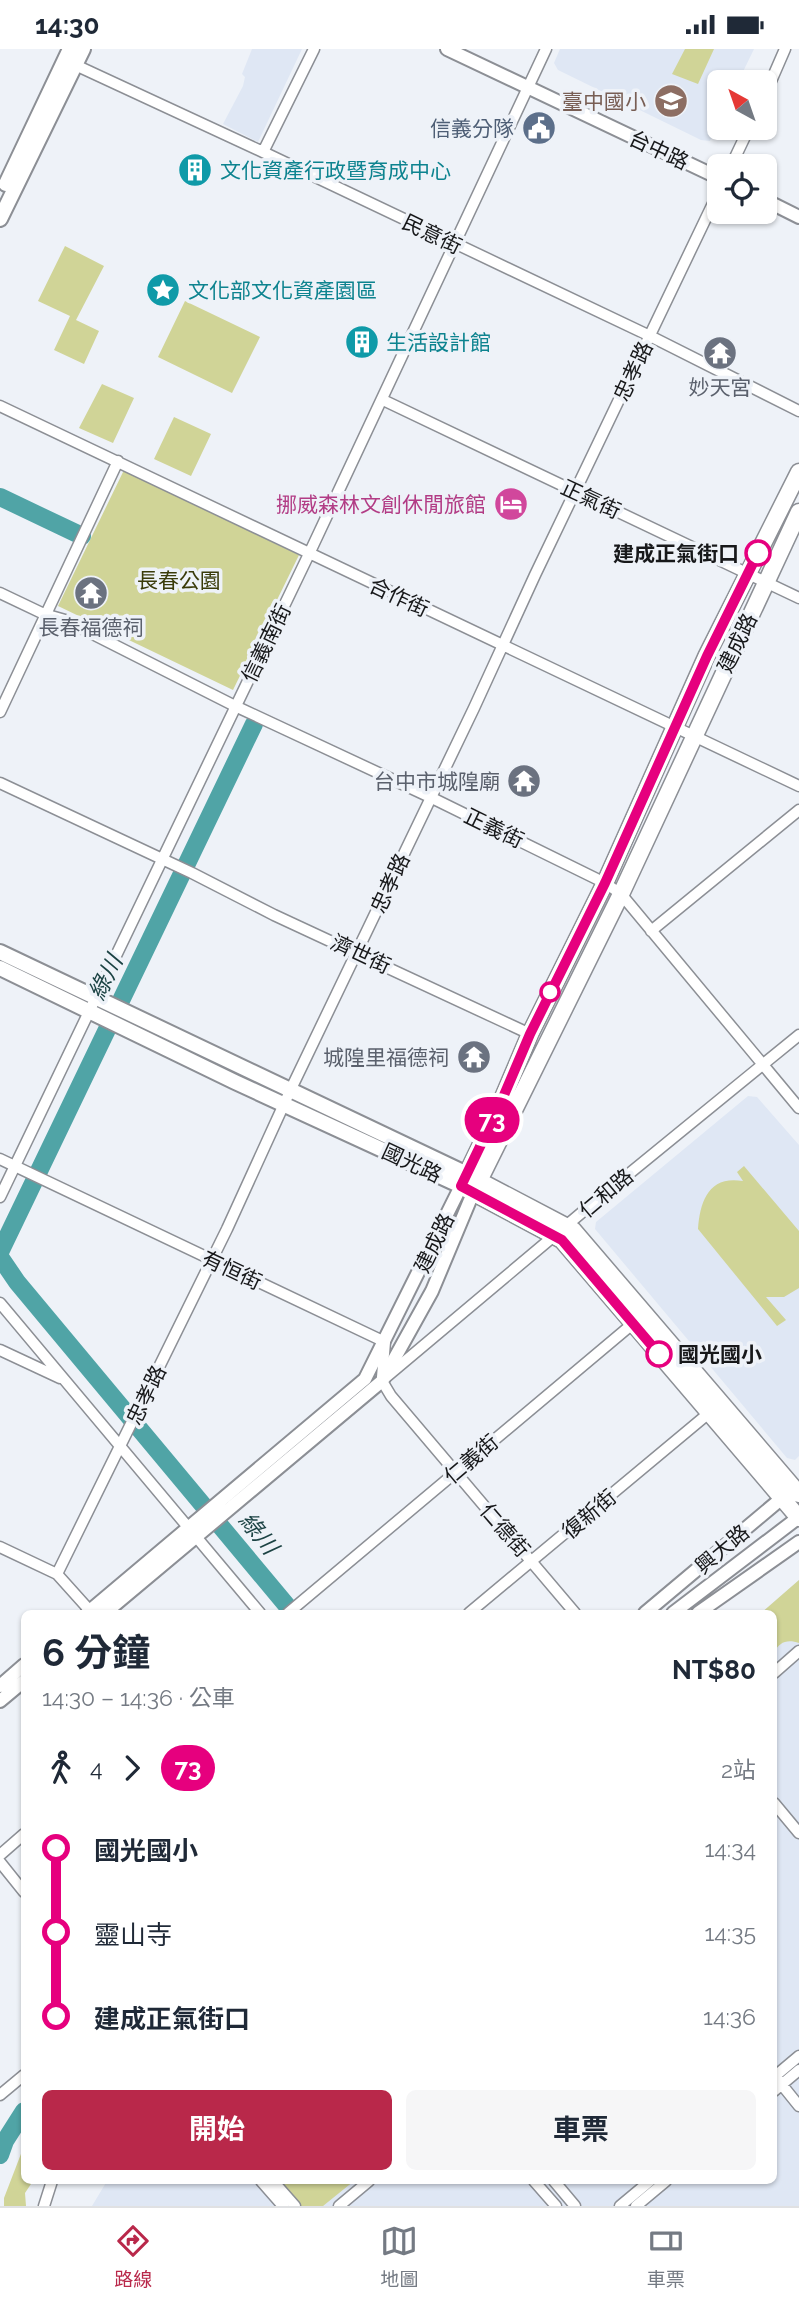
<!DOCTYPE html>
<html lang="zh-TW">
<head>
<meta charset="utf-8">
<style>
	:root { --surface:#fff; --page:#f6f6f7; --text:#1f2937; --muted:#747a83; --line:#e0e1e3; --accent:#b9284a }
	body { margin:0; font-family:Raleway,"Noto Sans TC",sans-serif; background:var(--page); color:var(--text); height:100vh; display:flex; flex-direction:column; font-size:26px; white-space:nowrap }
	* { box-sizing:border-box; margin:0 }
	p { font-size:23px; color:var(--muted) }
	.icon { flex:none; width:38px; height:38px; fill:none; stroke:currentColor; stroke-width:2; stroke-linecap:round; stroke-linejoin:round }
	.map { position:relative; flex:1; overflow:hidden }
	.side { position:absolute; left:21px; top:1561px; width:756px; height:574px; display:flex; flex-direction:column; background:var(--surface); border-radius:10px; box-shadow:0 2px 5px #0004 }
	.side>* { flex:none }
	.badge { padding:0 14px; border-radius:23px; font-size:24px; line-height:46px }
	.needle { width:46px; rotate:320deg }
	.tools { position:absolute; left:707px; top:21px; display:grid; gap:14px }
	.tools a { display:grid; place-items:center; width:70px; height:70px; border-radius:10px; background:var(--surface); box-shadow:0 2px 5px #0004; font-size:35px }
	.map>.badge { position:absolute; translate:-50% -50%; box-shadow:0 0 0 4px #fff }
	.legs { display:flex; align-items:center; gap:10px; height:77px; padding:0 21px; font-size:23px }
	.legs p { margin-inline-start:auto }
	.summary { display:flex; align-items:center; justify-content:space-between; height:119px; padding:0 21px }
	h1 { font-size:38px; font-weight:700; line-height:52px }
	.button { display:flex; gap:14px; margin-top:auto; padding:14px 21px }
	.button a { flex:1; height:80px; border-radius:10px; background:var(--accent); color:#fff; font-size:28px; font-weight:700; line-height:80px; text-align:center }
	.button a+a { background:var(--page); color:var(--text) }
	ul { padding:0 21px; list-style:none }
	li { display:flex; align-items:center; gap:24px; height:84px; font-size:26px }
	li i { display:grid; place-items:center; width:10px; height:100%; margin:0 9px; background:currentColor }
	li i::after { content:''; width:18px; height:18px; margin:-9px; border:5px solid; border-radius:50%; background:var(--surface) }
	li p { margin-inline-start:auto }
	li:first-child i { background:linear-gradient(#0000 50%,currentColor 0) }
	li:last-child i { background:linear-gradient(currentColor 50%,#0000 0) }
	.status { display:flex; justify-content:space-between; align-items:center; height:49px; padding:0 35px; background:var(--surface); direction:ltr }
	.status svg { height:19px; fill:currentColor }
	.tabs { display:flex; justify-content:space-around; align-items:center; height:98px; border-top:2px solid var(--line); background:var(--surface); font-size:19px; color:var(--muted) }
	.tabs a { display:grid; justify-items:center; gap:4px }
	.tabs .selected { color:var(--accent) }
	.map>svg:first-child { display:block }
	.built { fill:#dfe7f4 }
	.green { fill:#d0d497 }
	.lines { fill:none; stroke-linecap:round; stroke-linejoin:round }
	.river { stroke:#50a4a6; stroke-width:18 }
	.minor-casing { stroke:#8c8f95; stroke-width:13 }
	.tertiary-casing { stroke:#8c8f95; stroke-width:16 }
	.secondary-casing { stroke:#8c8f95; stroke-width:18 }
	.primary-casing { stroke:#8c8f95; stroke-width:19 }
	.minor { stroke:#fff; stroke-width:10 }
	.tertiary { stroke:#fff; stroke-width:12 }
	.secondary { stroke:#fff; stroke-width:14 }
	.primary { stroke:#fff; stroke-width:16 }
	.line-1-casing { stroke:#fff; stroke-width:16 }
	.line-1 { stroke:#e6007e; stroke-width:10 }
	.stop-1-dot { fill:#fff; stroke:#e6007e; stroke-width:3.5 }
	.labels { text-anchor:middle; dominant-baseline:central; stroke-width:7; stroke-linejoin:round; paint-order:stroke }
	.education-label { font-size:21px; fill:#785e54; stroke:#eef2f8; text-anchor:end }
	.service-label { font-size:21px; fill:#4e5e75; stroke:#eef2f8; text-anchor:end }
	.street-label { font-size:21px; fill:#17181a; stroke:#eef2f8 }
	.culture-label { font-size:21px; fill:#0d838f; stroke:#eef2f8; text-anchor:start }
	.worship-label { font-size:21px; fill:#5b616d; stroke:#eef2f8 }
	.hotel-label { font-size:21px; fill:#b23c85; stroke:#eef2f8; text-anchor:end }
	.stop-label { font-size:21px; font-weight:bold; fill:#17181a; stroke:#eef2f8; text-anchor:end }
	.park-label { font-size:21px; fill:#3a3b0a; stroke:#eef2f8 }
	.water-label { font-size:23px; font-style:italic; fill:#1c4344; stroke:#eef2f8 }
</style>
</head>
<body>
<div class="status"><b>14:30</b><svg viewBox="0 0 49 12"><path d="M0 12V9h3v3zM5 12V6h3v6zM10 12V3h3v9zM15 12V0h3v12zM26 1h20v11H26zM47 4h2v5h-2z"/></svg></div>
<div class="map">
<svg width="799" height="2157" viewBox="0 0 799 2157">
	<rect width="100%" height="100%" fill="#eef2f8"/>
	<path class="built" d="M252,0h50l-44,93 -35,-18 20,-38 2,-9 -3,-3z
		M560,0h194l-16,33h-19v39l-9,20 -9,-1 -143,-70 -4,-7z
		M748,1047l9,1 42,48v311l-4,4 -8,-2 -192,-229 1,-7z
		M799,1531v626h-707l15,-25h667v-568h-13z"/>
	<path class="green" d="M685,0h29l-16,35 -26,-10z
		M65,197l39,20 -28,54 23,11 -15,33 -30,-14 16,-34 -32,-15z
		M185,252l75,36 -28,56 -74,-36z
		M102,335l32,14 -21,45 -34,-15z
		M174,368l37,17 -20,42 -37,-17z
		M124,421l175,85 -66,135 -175,-84z
		M744,1117l55,65v57l-15,9h-18l20,23 -9,6 -79,-97c2,-28 11,-54 45,-48l-6,-9z
		M799,1531v63c-12,-4 -20,-1 -25,10v-40h-13z
		M24,2097v35h9l-8,12 1,13h-22v-8z
		M280,2132h74l-31,25h-22z"/>
	<g class="lines">
		<path class="river" d="M0,448l82,39
			M0,1203l254,-528
			M0,1208l17,25 276,331
			M0,2106l5,-14 19,-30"/>
		<g class="minor-casing">
			<path id="minor" d="M71,14l192,89 387,184 149,75
				M765,46l20,-46
				M263,103l51,-103
				M731,117l18,-38
				M383,351l416,198
				M0,357l799,380
				M0,544l44,21 21,6 170,86 195,91 175,86 16,11 178,214
				M0,663l118,-251
				M0,734l192,90 82,42 256,119
				M651,882l148,-121
				M0,1110l385,183 -3,35
				M0,1148l309,-643 237,-505
				M0,1254l260,310
				M0,1301l60,28
				M385,1329l207,-174 207,-169
				M382,1332l9,15 184,217
				M0,1498l57,27 35,39
				M57,1525l170,-345 63,-138 184,-383 61,-133 184,-384
				M288,1564l348,-292
				M469,1564l240,-200
				M774,1624l25,-22
				M774,1754l25,30
				M0,1806l24,-21
				M0,1813l24,30
				M774,2026l25,31
				M774,2028l25,-21
				M774,2042l25,-21
				M0,2046l24,-20
				M261,2132l22,25
				M273,2132l22,25
				M534,2132l22,25
				M554,2132l21,25
				M44,2157l8,-25
				M339,2157l30,-25
				M620,2157l30,-25
				M636,2157l30,-25"/>
		</g>
		<g class="tertiary-casing">
			<path id="tertiary" d="M447,0l272,129
				M765,151l34,17
				M87,1564l278,-234 96,-193
				M105,1564l277,-232 50,-90 41,-98
				M645,1564l143,-120
				M673,1564l126,-96
				M698,1564l101,-71
				M0,1637l24,-21
				M0,1652l24,-20"/>
		</g>
		<g class="secondary-casing">
			<path id="secondary" d="M6,135l64,-135
				M0,170l83,-170
				M0,903l467,222
				M0,919l235,114 226,104"/>
		</g>
		<g class="primary-casing">
			<path id="primary" d="M799,423l-92,183 -102,228 -75,151 -31,73 -38,79 101,54 237,278
				M472,1128l101,53 226,264
				M473,1144l148,-299 178,-382"/>
		</g>
		<use href="#minor" class="minor"/>
		<use href="#tertiary" class="tertiary"/>
		<use href="#secondary" class="secondary"/>
		<use href="#primary" class="primary"/>
	</g>
	<g class="lines">
		<g class="line-1-casing">
			<path id="line-1" d="M659,1305l-97,-114 -101,-54 38,-79 31,-73 75,-151 102,-227 51,-103"/>
		</g>
		<use href="#line-1" class="line-1"/>
	</g>
	<defs>
		<g id="school-disc" transform="scale(1.75)"><circle r="9.5" fill="#8d6e63" stroke="#eef2f8"/><path d="M0-5L7-2L0 1L-7-2ZM-4 1L0 2.5L4 1V4Q0 6-4 4Z" fill="#fff"/></g>
		<g id="civic-disc" transform="scale(1.75)"><circle r="9.5" fill="#5c6f8a" stroke="#eef2f8"/><path d="M-.6-6.5H3V-4.5H.6V-3L4-1V1h2V6H-6V1h2V-1L-.6-3ZM-1.2 2.5V6h2.4V2.5Z" fill="#fff"/></g>
		<g id="building-disc" transform="scale(1.75)"><circle r="9.5" fill="#0f9aa8" stroke="#eef2f8"/><path d="M-4-6H4V6H1V3H-1V6H-4ZM-2.5-4.3h1.7v1.8h-1.7ZM.8-4.3h1.7v1.8H.8ZM-2.5-1h1.7V.8h-1.7ZM.8-1h1.7V.8H.8Z" fill="#fff"/></g>
		<g id="sight-disc" transform="scale(1.75)"><circle r="9.5" fill="#0f9aa8" stroke="#eef2f8"/><path d="M0-6L1.8-2.2L6-1.7L2.9 1.2L3.7 5.4L0 3.3L-3.7 5.4L-2.9 1.2L-6-1.7L-1.8-2.2Z" fill="#fff"/></g>
		<g id="temple-disc" transform="scale(1.75)"><circle r="9.5" fill="#6b7280" stroke="#eef2f8"/><path d="M0-6L5-2H3V0L6.5 2.5H4V6H1.5V3h-3V6H-4V2.5H-6.5L-3 0V-2H-5Z" fill="#fff"/></g>
		<g id="hotel-disc" transform="scale(1.75)"><circle r="9.5" fill="#d1479c" stroke="#eef2f8"/><path d="M-6-4.5h1.5V1H6V5H4.5V3h-9V5H-6ZM-4 0a1.8 1.8 0 1 1 3.6 0ZM.5 0V-2.5h3Q6-2.5 6 0Z" fill="#fff"/></g>
	</defs>
	<g fill-rule="evenodd">
		<use href="#school-disc" x="671" y="52"/>
		<use href="#civic-disc" x="539" y="79"/>
		<use href="#building-disc" x="195" y="121"/>
		<use href="#sight-disc" x="163" y="241"/>
		<use href="#building-disc" x="362" y="293"/>
		<use href="#temple-disc" x="720" y="304"/>
		<use href="#hotel-disc" x="511" y="455"/>
		<use href="#temple-disc" x="91" y="544"/>
		<use href="#temple-disc" x="524" y="732"/>
		<use href="#temple-disc" x="474" y="1008"/>
	</g>
	<g class="stop-1-dot">
		<circle cx="758" cy="504" r="12"/>
		<circle cx="550" cy="943" r="9"/>
		<circle cx="659" cy="1305" r="12"/>
	</g>
	<g class="labels">
		<g class="education-label">
			<text x="646" y="52">臺中國小</text>
		</g>
		<g class="service-label">
			<text x="514" y="79">信義分隊</text>
		</g>
		<g class="street-label">
			<text transform="translate(659 101) rotate(25)">台中路</text>
			<text transform="translate(432 185) rotate(26)">民意街</text>
			<text transform="translate(633 322) rotate(-65)">忠孝路</text>
			<text transform="translate(591 450) rotate(25)">正氣街</text>
			<text transform="translate(399 548) rotate(25)">合作街</text>
			<text transform="translate(266 594) rotate(-64)">信義南街</text>
			<text transform="translate(737 594) rotate(-64)">建成路</text>
			<text transform="translate(494 779) rotate(26)">正義街</text>
			<text transform="translate(390 834) rotate(-65)">忠孝路</text>
			<text transform="translate(361 905) rotate(25)">濟世街</text>
			<text transform="translate(412 1114) rotate(25)">國光路</text>
			<text transform="translate(606 1144) rotate(-40)">仁和路</text>
			<text transform="translate(434 1194) rotate(-64)">建成路</text>
			<text transform="translate(232 1221) rotate(25)">有恒街</text>
			<text transform="translate(146 1346) rotate(-64)">忠孝路</text>
			<text transform="translate(471 1410) rotate(-40)">仁義街</text>
			<text transform="translate(589 1465) rotate(-40)">復新街</text>
			<text transform="translate(505 1481) rotate(49)">仁德街</text>
			<text transform="translate(722 1500) rotate(-40)">興大路</text>
		</g>
		<g class="culture-label">
			<text x="220" y="121">文化資產行政暨育成中心</text>
			<text x="188" y="241">文化部文化資產園區</text>
			<text x="386" y="293">生活設計館</text>
		</g>
		<g class="worship-label">
			<text x="720" y="338">妙天宮</text>
			<text x="91" y="578">長春福德祠</text>
			<text x="500" y="732" text-anchor="end">台中市城隍廟</text>
			<text x="449" y="1008" text-anchor="end">城隍里福德祠</text>
		</g>
		<g class="hotel-label">
			<text x="486" y="455">挪威森林文創休閒旅館</text>
		</g>
		<g class="stop-label">
			<text x="739" y="504">建成正氣街口</text>
			<text x="678" y="1305" text-anchor="start">國光國小</text>
		</g>
		<g class="park-label">
			<text x="179" y="531">長春公園</text>
		</g>
		<g class="water-label">
			<text transform="translate(105 928) rotate(-64)">綠川</text>
			<text transform="translate(259 1484) rotate(51)">綠川</text>
		</g>
	</g>
</svg>
<div class="tools">
<a><svg class="needle" viewBox="-14 -14 28 28"><path d="M0-13l5 13h-10z" fill="#e53935"/><path d="M0 13l5-13h-10z" fill="#747a83"/></svg></a>
<a><svg class="icon" aria-label="locate" viewBox="0 0 24 24"><circle cx="12" cy="12" r="6"/><path d="M12 2v4M12 18v4M2 12h4M18 12h4"/></svg></a>
</div>
<b class="badge" style="left:492px;top:1071px;background:#e6007e;color:#fff">73</b>
<section class="side">
<div class="summary"><div><h1>6 分鐘</h1><p>14:30 – 14:36 · 公車</p></div><b>NT$80</b></div>
<div class="legs"><svg class="icon" aria-label="walk" viewBox="0 0 24 24"><circle cx="13" cy="4" r="2"/><path d="M13 8l-2 6 4 7M11 14l-3 7M7 12l3-4h3l4 4"/></svg>4<svg class="icon" aria-label="forward" viewBox="0 0 24 24"><path d="M9 5l7 7-7 7"/></svg><b class="badge" style="background:#e6007e;color:#fff">73</b><p>2站</p></div>
<ul>
<li><i style="color:#e6007e"></i><b>國光國小</b><p>14:34</p></li>
<li><i style="color:#e6007e"></i><span>靈山寺</span><p>14:35</p></li>
<li><i style="color:#e6007e"></i><b>建成正氣街口</b><p>14:36</p></li>
</ul>
<div class="button"><a>開始</a><a>車票</a></div>
</section>
</div>
<nav class="tabs">
<a class="selected"><svg class="icon" aria-label="directions" viewBox="0 0 24 24"><path d="M12 3l9 9-9 9-9-9zM9 14v-3h6M13 9l2 2-2 2"/></svg>路線</a>
<a><svg class="icon" aria-label="map" viewBox="0 0 24 24"><path d="M3 6l6-2 6 2 6-2v14l-6 2-6-2-6 2zM9 4v14M15 6v14"/></svg>地圖</a>
<a><svg class="icon" aria-label="tickets" viewBox="0 0 24 24"><path d="M3 7h18v10H3zM15 7v10"/></svg>車票</a>
</nav>
</body>
</html>
